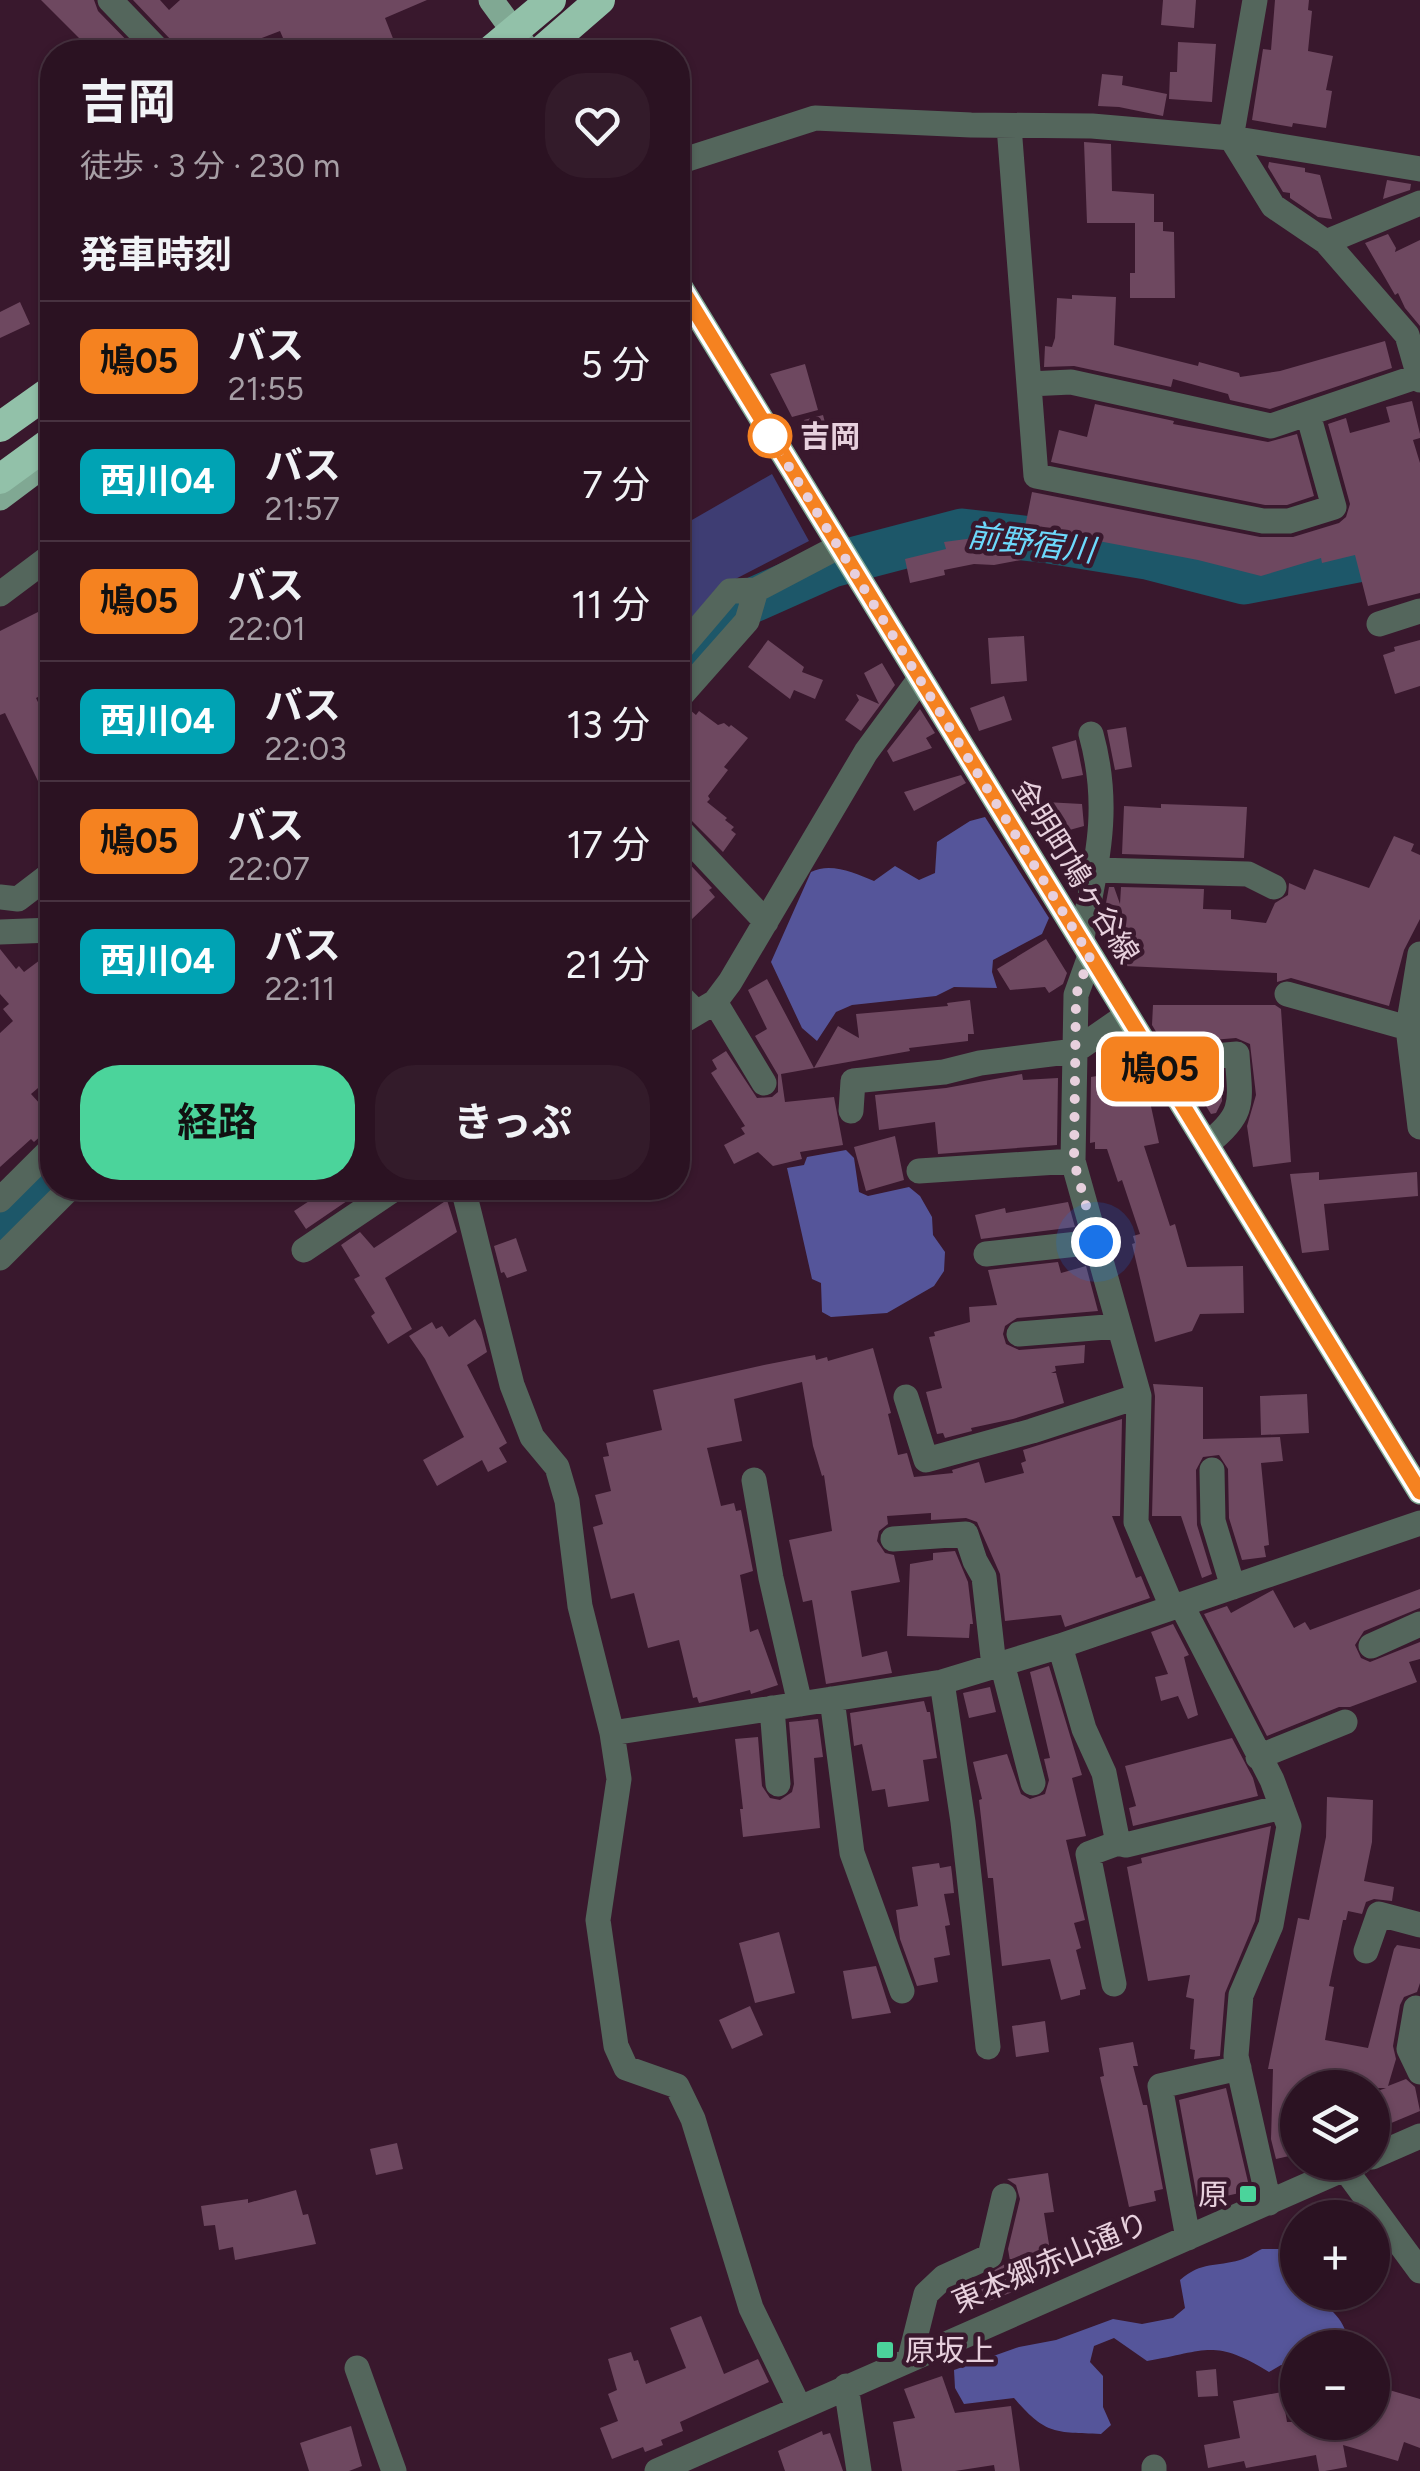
<!DOCTYPE html>
<html lang="ja">
<head>
<meta charset="utf-8">
<style>
	:root { --surface:#2b1222; --page:#331b2a; --text:#f1f3f6; --muted:#a69ea5; --line:#473240; --accent:#4bd49b }
	body { margin:0; font-family:Figtree,"Noto Sans JP",sans-serif; background:var(--page); color:var(--text); height:100vh; display:flex; flex-direction:column; font-size:38px; white-space:nowrap }
	* { box-sizing:border-box; margin:0 }
	p { font-size:32px; color:var(--muted) }
	.icon { flex:none; width:55px; height:55px; fill:none; stroke:currentColor; stroke-width:2; stroke-linecap:round; stroke-linejoin:round }
	.map { position:relative; flex:1; overflow:hidden }
	.panel { position:absolute; left:40px; top:40px; width:650px; height:1160px; display:flex; flex-direction:column; background:var(--surface); border-radius:40px; box-shadow:0 2px 8px #0004,0 0 0 2px var(--line) }
	.panel>* { flex:none }
	.badge { padding:0 20px; border-radius:15px; font-size:35px; line-height:65px }
	.buttons { position:absolute; left:1280px; top:2070px; display:grid; gap:20px }
	.buttons a { display:grid; place-items:center; width:110px; height:110px; border-radius:50%; background:var(--surface); box-shadow:0 2px 8px #0004,0 0 0 2px var(--line); font-size:50px }
	.you { position:absolute; width:50px; height:50px; margin:-25px; border:8px solid #fff; border-radius:50%; background:#1a73e8; box-shadow:0 0 0 15px #1a73e833 }
	.map>.badge { position:absolute; translate:-50% -50%; box-shadow:0 0 0 5px #fff }
	h2 { padding:0 40px; font-size:38px; line-height:90px }
	.round { display:grid; place-items:center; flex:none; width:105px; height:105px; border-radius:40px; background:var(--page) }
	.headline { display:flex; align-items:center; justify-content:space-between; height:170px; padding:0 40px }
	h1 { font-size:48px; font-weight:700; line-height:75px }
	.cta { display:flex; gap:20px; margin-top:auto; padding:20px 40px }
	.cta a { flex:1; height:115px; border-radius:40px; background:var(--accent); color:#111; font-size:40px; font-weight:700; line-height:115px; text-align:center }
	.cta a+a { background:var(--page); color:var(--text) }
	ul { padding:0; list-style:none }
	li { display:flex; align-items:center; gap:30px; height:120px; padding:0 40px; border-top:2px solid var(--line) }
	li div { flex:1 }
	li b { display:block; font-size:38px }
	li em { font-style:normal }
	li .badge { min-width:110px; font-weight:700; text-align:center }
	.map>svg:first-child { display:block }
	.green { fill:#3e3d73 }
	.forest { fill:#55559a }
	.lines { fill:none; stroke-linecap:round; stroke-linejoin:round }
	.river { stroke:#1d5769; stroke-width:45 }
	.building { fill:#6e4860 }
	.minor { stroke:#54665c; stroke-width:25 }
	.major { stroke:#80a893; stroke-width:25 }
	.highway { stroke:#92c1a9; stroke-width:30 }
	.highway-bridge { stroke:#92c1a9; stroke-width:30 }
	.line-casing { stroke:#fff; stroke-width:22 }
	.line { stroke:#f58220; stroke-width:15 }
	.walk { stroke:#e7d0dd; stroke-width:10; stroke-dasharray:0 18 }
	.stop-dot { fill:#fff; stroke:#f58220; stroke-width:5 }
	.poi-dot { fill:#4bd49b; stroke:#39182d; stroke-width:4 }
	.labels { text-anchor:middle; dominant-baseline:central; stroke-width:9; stroke-linejoin:round; paint-order:stroke }
	.stop-label { font-size:30px; font-weight:bold; fill:#e7d0dd; stroke:#39182d; text-anchor:start }
	.street-label { font-size:30px; fill:#e7d0dd; stroke:#39182d }
	.poi-label { font-size:30px; fill:#e7d0dd; stroke:#39182d; text-anchor:end }
	.water-label { font-size:32px; font-style:italic; fill:#6cd9fc; stroke:#39182d }
</style>
</head>
<body>
<div class="map">
<svg width="1420" height="2471" viewBox="0 0 1420 2471">
	<rect width="100%" height="100%" fill="#39182d"/>
	<path class="green" d="M772,474l37,67 -93,48 -38,45v-106z"/>
	<path class="forest" d="M985,817l64,101 -7,16 -49,26 -1,12 5,16 -43,-1 -18,9 -84,9 -16,7 -19,29 -15,-13 -31,-66 40,-90c20,-10 43,1 63,9l21,-15 24,14 16,-7 2,-31 33,-21z
		M846,1150l8,8 5,34 9,4 41,-9 11,9 12,21 1,18 12,17 -1,19 -10,15 -47,27 -56,4 -9,-5 -1,-29 -9,-4 -25,-111 17,-3 3,-8z
		M1262,2249h29l6,3 1,40 17,1c17,21 29,22 34,52l4,2 -55,1 -1,17h-16l-12,7c-55,-34 -63,-21 -122,-11l-33,-23 -20,8 -4,16 13,14v31l8,18 -10,9c-47,-2 -55,1 -87,-36l-50,6 -9,-16 -1,-18 65,-23 37,-7 57,-21 29,5 31,-6 12,-10 -5,-28c22,-19 36,-13 60,-20 8,-2 15,-8 22,-11z"/>
	<g class="lines">
		<path class="river" d="M678,676l64,-71 90,-40 130,-34 87,10 98,16 97,25 119,-23 57,-19
			M0,1220l52,-54"/>
	</g>
	<path class="building" d="M41,0h53l4,11 40,41h-45z
		M133,0h27l9,10 11,-10h247l-42,18 9,23 -27,11h-78l-9,-21 -55,21h-49l-4,-11z
		M1163,0h33l-2,28 -33,-3z
		M1275,0h34l-1,10 4,1 -4,40 25,5 -7,34 6,1 -6,37 -33,-5 -1,4 -40,-7 11,-71 8,1z
		M1178,42l38,2 -4,58 -43,-3 1,-27h7z
		M1102,74l21,2 -1,9 45,9 -4,22 -44,-9 -21,-1z
		M1084,142l27,2 1,47 42,3v28h9v9l11,1 1,66h-45v-25h5v-50h-48z
		M1269,162l36,6v4l15,3 12,44 -14,-2 -28,-19v-5l-7,-1 -15,-25z
		M1387,180l24,4 -1,6 -27,9z
		M1388,234l8,14 -1,4 25,-12v86l-15,-18 -7,-15 -3,2 -30,-52z
		M1072,295l44,2 -2,48 84,21 1,-4 40,11 1,4 40,-6 105,-30 7,27 -122,41 -40,-9 -2,-6 -55,-15 -2,8 -97,-21 -30,1 1,-21 7,1 3,-9 2,-40 15,1z
		M20,302l10,22 -30,14v-26z
		M805,364l13,46 -26,7 -22,-43z
		M1412,401l8,33v4l-7,2 7,23v130l-52,13 -13,-51 -33,8 -1,-5 -60,18 -63,-16 -173,-33 7,-35 228,45h33l46,-14 7,-6 4,-13 -22,-80 18,-6 4,15 40,-11 -4,-15z
		M1095,404l79,17 -1,3 95,18 29,-8 17,62 -27,9h-22l-214,-43 8,-32 28,7z
		M823,415l7,26 -19,6 -7,-27z
		M989,536l30,4 2,20 -27,5 -20,-1 -30,6 1,5 -35,8 -5,-24 41,-10 -2,-7z
		M52,605v85l-16,8 16,33v79l-47,-97 -5,2v-84z
		M1024,636l3,45 -36,3 -3,-46z
		M768,640l36,27 -2,5 21,8 -8,19 -21,-9 -4,9 -42,-32z
		M1420,640v46l-25,8 -12,-39 12,-4 -1,-4z
		M882,663l13,22 -34,46 -16,-11 14,-20 -3,-6 23,10 -15,-31z
		M1004,696l8,24 -33,11 -9,-23z
		M920,709l15,24 -9,5 6,10 -39,14 -6,-11z
		M690,710l6,5 3,-4 19,14 6,-2 5,4 2,-2 17,13 -24,29 4,3 -20,26 2,3 -3,3 20,16 -2,2 9,7 -3,3 5,4 -13,18 -45,-45v-92z
		M1126,727l6,40 -17,3 -8,-40z
		M1076,740l7,35 -21,4 -10,-32z
		M961,775l5,8 -52,28 -10,-19z
		M1045,802l37,2 2,22 -29,8z
		M1161,804l86,3 -3,51 -122,-4 2,-48 37,2z
		M1394,836l20,8 -3,7 9,4v64l-16,31 -15,56 -98,-28 -14,4v-9l-152,-7 1,-29 -26,-2 9,-48h5l6,17 1,-17 83,2 -1,20 28,1v9l35,4 9,-20 13,-8 1,-12 16,7 9,-21 55,19z
		M682,856l30,32 -3,2 6,7 -24,23 -13,-15v-45z
		M1046,939l21,34 -4,11 -14,9 -4,-6 -35,3 -13,-21z
		M0,949l16,20 3,-3 5,6 28,-21v125l-21,18 21,23v9l-18,16 -3,-3 -31,28v-134l13,-12 -10,-12 6,-5 -9,-10z
		M767,979l47,89 24,-42 21,12 -3,-24 92,-8 -1,-3 23,-3 4,34h-6v7l-59,7 1,3 -129,23 4,28 49,-5 9,48 -43,7 2,7 -29,7 -15,-14 -24,12 -10,-19 21,-11 -4,-6 4,-2 -34,-53 6,-4 -5,-9 14,-9 31,47 15,-1 6,-5v-17l-23,-39 12,-7 -19,-39z
		M1153,1005h122l6,4 10,153 -38,5 -6,-41 9,-31 -6,-51 -14,-6 -72,6v-9h-6l-6,-10z
		M1105,1050h17v34l23,-5 14,64 -15,3 26,80 5,-2 12,43 56,-1 1,47 -44,1 -8,17 -37,11 -23,-98 3,-1 -2,-7 7,-2 -18,-54 -4,2 -11,-33h-12v-7l-5,1 1,-66 6,-1v-21z
		M1222,1072v29l-6,12 -5,1 -10,-16 -2,-24z
		M1022,1074l1,6 35,-2 -1,67 -119,9 -3,-32 -56,8 -4,-35 71,-7z
		M895,1136l9,44 -38,11 -12,-44z
		M1319,1172v8l98,-8 1,24 -94,8 5,46 -27,3 -12,-79z
		M329,1188h37l-60,41 -12,-18z
		M447,1200l10,32 -72,46 27,51 -24,15 -17,-28 4,-3 -21,-34 6,-3 -19,-31 19,-13 14,16z
		M1068,1202l7,25 -94,12 -6,-24 30,-7 1,5z
		M516,1238l11,33 -20,7 -3,-6 -3,1 -7,-27z
		M1058,1262l3,11 25,-7 12,45 -81,7 -12,8 -2,8 3,10 13,6 66,-5 -1,18 -29,3 1,5 -5,2h5l8,30 -51,16 -42,9 1,3 -27,7 -2,-5 -6,1 -11,-42 16,-4 -13,-51 6,-1 -1,-4 36,-10 -1,-15 28,-2 -9,-35z
		M475,1319l6,10 6,23 -20,13 40,78 -8,5 8,14 -19,10 -6,-12 -45,26 -14,-26 41,-23 -39,-78 -16,-23 23,-14 4,7 6,-3 7,11z
		M873,1348l18,65 -3,1 10,41 9,-2 7,24 39,-4 -1,-3 27,-8 6,21 39,-10 -3,-10 5,-2 -3,-11 99,-31 -2,97h-8l24,62 5,-2 9,22 -85,29 -4,-12 -56,6 -5,-47 -23,-52 -11,-4 -35,2v-7l-44,3 1,8 -9,7 -2,10 8,12 9,2 6,27 -49,9 11,66 25,-6 5,22 -66,11 -14,-84 -9,2 -14,-62 43,-9 -8,-56 -2,1 -9,-30 -11,-64 -68,17 8,42 -35,7 14,58 13,-3 2,8 5,-1 12,61 -13,4 10,57 8,-3 20,56 -27,9 -1,-4 -51,13 -2,-6 -4,1 -14,-58 -31,8 -14,-55 -23,6 -18,-72 10,-3 -8,-29 16,-4 -8,-34 6,-1 -3,-13 56,-13 -9,-40 111,-25 51,-10 1,5 11,-3 1,4z
		M1153,1384l50,3v52l77,-2 3,24 -22,2 8,82 -5,1 2,11 -24,3 -13,-42 -1,-49 -9,-14 -16,2 -7,13 1,55 15,49 -10,4 -21,-62h-29l3,-120z
		M1307,1394l2,39 -48,2 -1,-39z
		M955,1551l13,31 5,42h-3l-1,14 -62,-2 3,-72 23,-4v-7z
		M1420,1589v19l-56,23 -9,14 6,13 9,4 50,-20v17l-11,3 8,20 -67,25h-11l-72,29 -63,-122 23,-8 4,7 42,-23 21,38 11,-6 5,8z
		M1173,1624l16,31 -5,2 14,58 -10,4 -10,-23 -17,5 -6,-24 13,-3 -17,-42z
		M1049,1666l33,109 -10,3 14,58 -20,4 19,80 -11,3 7,25 -5,2 10,39 -6,1v5l-19,5 -11,-41 -48,7 -9,-88h-5l-9,-78 3,-1 -9,-37 34,-8 14,40 9,5 15,-5 4,-14 -5,-21 6,-1 -20,-86z
		M990,1687l6,25 -27,6 -6,-25z
		M924,1701l3,11h3l7,46 -14,2 6,41 -41,6 -3,-18 -13,2 -10,-47 -8,2 -4,-33z
		M818,1719l5,38 -9,1 6,70 -77,9 -3,-28h3l-8,-70 23,-2 4,49 8,12 10,2 12,-8 2,-8 -5,-62z
		M1232,1738l21,40 5,18 -125,30 -4,-18 7,-2 -11,-40z
		M1327,1797l46,3 -1,42 -8,39 30,6 -2,14 -18,-2 -8,3 -4,12 -14,-3 -2,9h-3l-14,66 5,1 -9,53 43,8 26,-99 3,-4 23,4v34l-3,9 -13,5 -4,8 -7,41 3,13 -8,27 18,-7 9,8 5,24 -48,20v-38l14,-5h-88v66l-22,5 -5,-20 2,-70h-5l30,-151 11,2 17,-83z
		M1271,1826l-16,95 -30,72 -5,63 -26,3 1,-9 -5,-1 4,-50 -8,-2 4,-22 -42,6 -21,-114 15,-4 -1,-5z
		M939,1863l1,5 11,-2 1,8 2,19 -10,1 6,31 -5,1 5,29 -16,3 4,24 -21,4 -17,-47 -4,-29 22,-4 -6,-39z
		M779,1932l16,61 -40,10 -16,-60z
		M876,1966l15,47 -39,6 -9,-48z
		M750,2006l13,29 -31,14 -13,-29z
		M1045,2021l4,31 -33,5 -4,-31z
		M1133,2042l5,24h-5l10,39h4l16,84 -9,2 2,10 -27,6 -29,-130 4,-1 -5,-28z
		M1226,2088l22,94 -6,1 2,9 -18,4 1,5 -28,7 -20,-108z
		M397,2143l6,26 -27,6 -6,-26z
		M1048,2173l6,39 -10,1 7,44 -38,6 10,25 -37,14 -8,-22 32,-19 -2,-12 12,-50 -4,-14 -9,-6z
		M296,2190l7,25 5,-1 8,30 -81,16 -2,-13 -14,3 -4,-25 -11,1 -3,-20 47,-7v4z
		M701,2316l23,58 34,-15 11,23 -89,40 3,9 -22,9 2,5 -18,7 -2,-5 -31,12 -12,-31 18,-7 -10,-27 9,-4 -9,-31 23,-7 3,9 4,-1 8,24 40,-16 -16,-40z
		M1216,2369l2,27 -20,1 -2,-26z
		M942,2376l13,37 56,-7 9,65h-25l-1,-6 -39,6h-53l-9,-49 22,-4 -11,-29z
		M1372,2385l48,14v49l-16,-6 -6,19 -55,-16 4,22 -22,4h-6l-3,-16 -70,13 -2,-7 -36,7 -4,-23 36,-7 -7,-37 49,-9 5,30h85z
		M351,2426l11,40 -13,5h-40l-9,-28z
		M822,2431l1,4 7,-2 13,38h-58l-7,-20z"/>
	<g class="lines">
		<path class="minor" d="M110,0l50,52
			M1255,0l-24,138 42,68 53,36 81,93 13,45
			M1009,126l27,350 227,45h26l45,-14 -26,-93
			M678,162l137,-44 156,7 121,1 139,12 189,31
			M1326,242l94,-39
			M1029,384l42,-2 200,44 148,-50
			M0,594l52,-39
			M1379,624l41,-13
			M678,652l52,-61 26,-1 82,-43
			M678,699l69,-78 9,-31
			M678,828l88,94
			M1095,870l153,4 26,13
			M0,897l18,2 34,-26
			M0,932l52,-2
			M1082,938c14,-74 30,-128 9,-204
			M1420,954l-12,74 12,99
			M1090,956l-14,39 -3,166 66,235 -3,126 36,85
			M678,994l18,18
			M1287,994l121,34
			M715,1002l49,81
			M678,1024l37,-22 15,-20 136,-230 53,-72
			M1156,1061l81,-7c3,47 10,59 -30,90
			M851,1111l2,-30 91,-9 36,-9 95,-12 52,-36
			M919,1171l154,-10
			M463,1188l49,197 20,52 25,30 10,34 13,105 32,127 7,46 -21,141 18,126 10,22 51,18 16,33 58,189 48,99
			M0,1200l52,-52
			M304,1250l92,-62
			M986,1254l110,-12
			M0,1258l70,-70
			M1019,1334l100,-8
			M906,1397l20,63 106,-29 107,-35
			M1212,1470l1,51 20,66
			M754,1480l17,98 29,126
			M893,1539l73,-5 9,27 9,16 10,89
			M1181,1604l91,176 17,46 -18,99 -30,70 -5,61 33,147
			M1060,1646l24,83 20,44 14,70 8,2 156,-38
			M1371,1646l49,-22
			M1002,1663l31,120
			M942,1682l21,140 25,225
			M832,1699l20,154 50,138
			M772,1708l6,76
			M612,1733l330,-51 118,-36 360,-123
			M1258,1757l87,-35
			M1366,1951l13,-37 41,11
			M1114,1984l-26,-130 30,-11
			M1416,2008l-7,41 11,23
			M1372,2157l48,-21
			M1345,2169l75,102
			M1188,2238l-28,-152 79,-18
			M910,2358l16,-64 18,-17 46,-21 14,-60
			M357,2368l37,103
			M846,2386l13,85
			M1154,2467v4
			M657,2471l703,-309"/>
		<path class="major" d="M491,0l38,52
			M678,283l742,1209
			M0,498l52,-39"/>
		<path class="highway" d="M540,52l60,-52
			M0,427l52,-37
			M0,479l52,-38"/>
		<path class="highway-bridge" d="M489,52l62,-52"/>
	</g>
	<g class="lines">
		<g class="line-casing">
			<path id="line" d="M678,283l742,1209"/>
		</g>
		<use href="#line" class="line"/>
		<path class="walk" d="M770,436l320,520 -14,39 -2,167 22,80"/>
	</g>
	<circle class="stop-dot" cx="770" cy="436" r="20"/>
	<g class="poi-dot">
		<rect x="1238" y="2184" width="20" height="20" rx="5"/>
		<rect x="875" y="2340" width="20" height="20" rx="5"/>
	</g>
	<g class="labels">
		<g class="stop-label">
			<text x="800" y="436">吉岡</text>
		</g>
		<g class="street-label">
			<text transform="translate(1076 871) rotate(58)">金明町鳩ヶ谷線</text>
			<text transform="translate(1050 2262) rotate(-23)">東本郷赤山通り</text>
		</g>
		<g class="poi-label">
			<text x="1228" y="2194">原</text>
			<text x="905" y="2350" text-anchor="start">原坂上</text>
		</g>
		<g class="water-label">
			<text transform="translate(1031 543) rotate(7)">前野宿川</text>
		</g>
	</g>
</svg>
<div class="buttons">
<a><svg class="icon" aria-label="layers" viewBox="0 0 24 24"><path d="M12 4l9 5-9 5-9-5zM3 14l9 5 9-5"/></svg></a>
<a>+</a>
<a>−</a>
</div>
<div class="you" style="left:1096px;top:1242px"></div>
<b class="badge" style="left:1160px;top:1069px;background:#f58220;color:#111">鳩05</b>
<section class="panel">
<div class="headline"><div><h1>吉岡</h1><p>徒歩 · 3 分 · 230 m</p></div><a class="round"><svg class="icon" aria-label="heart" viewBox="0 0 24 24"><path d="M12 20l-8-8c-3-5 5-10 8-4 3-6 11-1 8 4z"/></svg></a></div>
<h2>発車時刻</h2>
<ul>
<li><span class="badge" style="background:#f58220;color:#111">鳩05</span><div><b>バス</b><p>21:55</p></div><em>5 分</em></li>
<li><span class="badge" style="background:#00a3b4;color:#fff">西川04</span><div><b>バス</b><p>21:57</p></div><em>7 分</em></li>
<li><span class="badge" style="background:#f58220;color:#111">鳩05</span><div><b>バス</b><p>22:01</p></div><em>11 分</em></li>
<li><span class="badge" style="background:#00a3b4;color:#fff">西川04</span><div><b>バス</b><p>22:03</p></div><em>13 分</em></li>
<li><span class="badge" style="background:#f58220;color:#111">鳩05</span><div><b>バス</b><p>22:07</p></div><em>17 分</em></li>
<li><span class="badge" style="background:#00a3b4;color:#fff">西川04</span><div><b>バス</b><p>22:11</p></div><em>21 分</em></li>
</ul>
<div class="cta"><a>経路</a><a>きっぷ</a></div>
</section>
</div>
</body>
</html>
